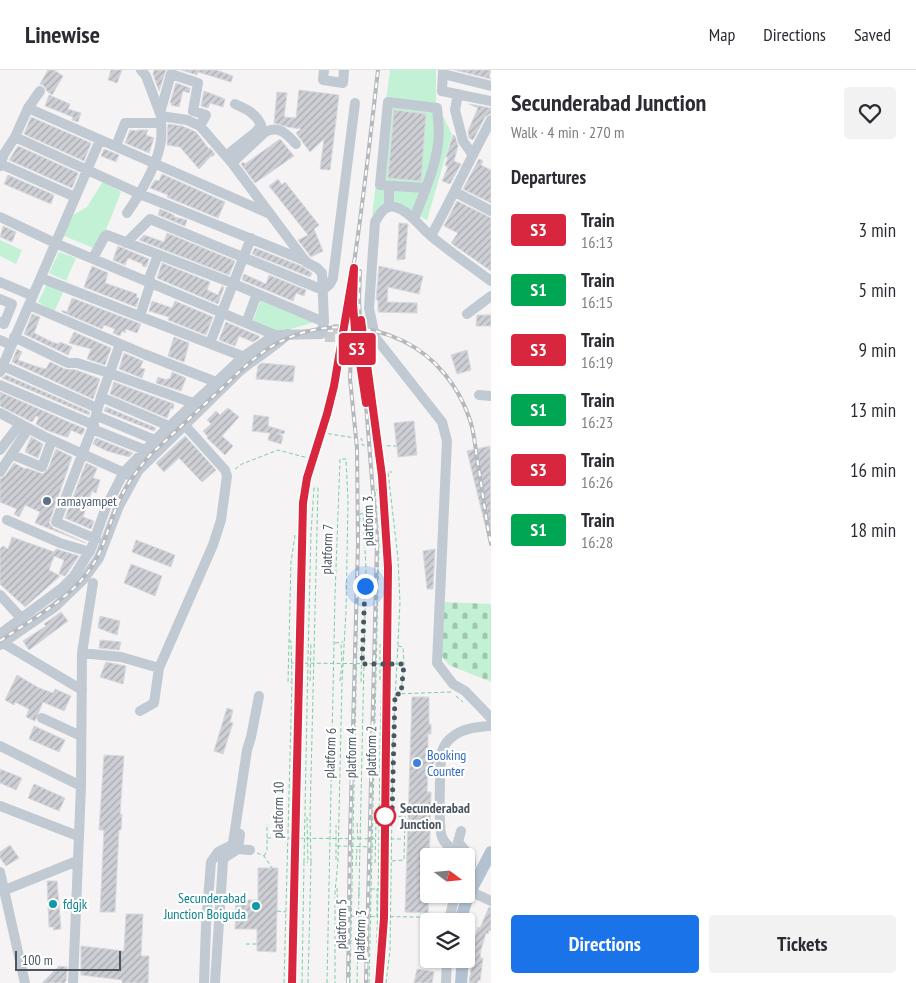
<!DOCTYPE html>
<html lang="en">
<head>
<meta charset="utf-8">
<style>
	:root { --surface:#fff; --page:#f2f2f3; --text:#2b2b33; --muted:#7c7c81; --line:#e1e1e2; --accent:#1a73e8 }
	body { margin:0; font-family:"PT Sans Narrow",sans-serif; background:var(--page); color:var(--text); height:100vh; display:flex; flex-direction:column; font-size:19px; white-space:nowrap }
	* { box-sizing:border-box; margin:0 }
	p { font-size:16px; color:var(--muted) }
	.icon { flex:none; width:28px; height:28px; fill:none; stroke:currentColor; stroke-width:2; stroke-linecap:round; stroke-linejoin:round }
	.map { position:relative; flex:1; overflow:hidden }
	.sheet { display:flex; flex-direction:column; background:var(--surface); width:425px }
	.sheet>* { flex:none }
	.badge { padding:0 10px; border-radius:4px; font-size:18px; line-height:32px }
	.needle { width:32px; rotate:106deg }
	.controls { position:absolute; left:420px; top:778px; display:grid; gap:10px }
	.controls a { display:grid; place-items:center; width:55px; height:55px; border-radius:5px; background:var(--surface); box-shadow:0 1px 4px #0004; font-size:25px }
	.scale { position:absolute; left:15px; bottom:12px; width:106px; box-sizing:border-box; padding-left:5px; border:2px solid #4a5661; border-top:0; font-size:14px; line-height:18px; white-space:nowrap; color:#4a5661; -webkit-text-stroke:4px #fff; paint-order:stroke }
	.you { position:absolute; width:25px; height:25px; margin:-12px; border:4px solid #fff; border-radius:50%; background:#1a73e8; box-shadow:0 0 0 8px #1a73e833 }
	.map>.badge { position:absolute; translate:-50% -50%; box-shadow:0 0 0 2px #fff }
	h2 { padding:0 20px; font-size:19px; line-height:45px }
	.round { display:grid; place-items:center; flex:none; width:52px; height:52px; border-radius:5px; background:var(--page) }
	.headline { display:flex; align-items:center; justify-content:space-between; height:85px; padding:0 20px }
	h1 { font-size:24px; font-weight:800; line-height:38px }
	.action { display:flex; gap:10px; margin-top:auto; padding:10px 20px }
	.action a { flex:1; height:58px; border-radius:5px; background:var(--accent); color:#fff; font-size:20px; font-weight:800; line-height:58px; text-align:center }
	.action a+a { background:var(--page); color:var(--text) }
	ul { padding:0; list-style:none }
	li { display:flex; align-items:center; gap:15px; height:60px; padding:0 20px }
	li div { flex:1 }
	li b { display:block; font-size:19px }
	li em { font-style:normal }
	li .badge { min-width:55px; font-weight:700; text-align:center }
	header { display:flex; align-items:center; gap:30px; box-sizing:border-box; height:70px; padding:0 25px; background:var(--surface); border-bottom:1px solid var(--line) }
	header strong { font-size:24px }
	nav { display:flex; gap:28px; margin-inline-start:auto; font-size:18px }
	main { display:flex; flex:1; min-height:0 }
	.map>svg:first-child { display:block }
	.cemetery { fill:url(#cemetery-stones) }
	.park { fill:#c3f1d5 }
	.building { fill:url(#building-hatch); stroke:#d7d9de }
	.lines { fill:none; stroke-linecap:round; stroke-linejoin:round }
	.minor-tunnel { stroke:#caccce; stroke-width:10; stroke-dasharray:10 5; stroke-linecap:butt }
	.path { stroke:#7ad0a6; stroke-width:1; stroke-dasharray:4 2.5; stroke-linecap:butt }
	.minor { stroke:#c1cad2; stroke-width:10 }
	.major { stroke:#b3c2d1; stroke-width:12 }
	.rail-casing { stroke:#b5b8bd; stroke-width:4 }
	.rail { stroke:#fff; stroke-width:2; stroke-dasharray:5.5; stroke-linecap:butt }
	.path-bridge { stroke:#7ad0a6; stroke-width:1; stroke-dasharray:4 2.5; stroke-linecap:butt }
	.line-casing { stroke:#fff; stroke-width:11 }
	.line { stroke:#d7263d; stroke-width:8 }
	.walk { stroke:#4a5661; stroke-width:5; stroke-dasharray:0 9 }
	.service-dot { fill:#5c6f8a; stroke:#fff; stroke-width:2 }
	.shop-dot { fill:#3f7fe0; stroke:#fff; stroke-width:2 }
	.stop-dot { fill:#fff; stroke:#d7263d; stroke-width:2.5 }
	.culture-dot { fill:#0f9aa8; stroke:#fff; stroke-width:2 }
	.labels { text-anchor:middle; dominant-baseline:central; stroke-width:4.5; stroke-linejoin:round; paint-order:stroke }
	.service-label { font-size:14px; fill:#4e5e75; stroke:#fff; text-anchor:start }
	.street-label { font-size:14px; fill:#4a5661; stroke:#fff }
	.shop-label { font-size:14px; fill:#366cbe; stroke:#fff; text-anchor:start }
	.stop-label { font-size:14px; font-weight:bold; fill:#4a5661; stroke:#fff; text-anchor:start }
	.culture-label { font-size:14px; fill:#0d838f; stroke:#fff; text-anchor:end }
</style>
</head>
<body>
<header>
<strong>Linewise</strong>
<nav><a>Map</a><a>Directions</a><a>Saved</a></nav>
</header>
<main>
<div class="map">
<svg width="491" height="913" viewBox="0 0 491 913">
	<defs>
		<pattern id="cemetery-stones" width="16" height="16" patternUnits="userSpaceOnUse" patternTransform="scale(1.25)"><rect width="16" height="16" fill="#c3f1d5"/><path d="M2 7V4a2 2 0 0 1 4 0v3zM10 15v-3a2 2 0 0 1 4 0v3z" fill="#a0c6b0"/></pattern>
		<pattern id="building-hatch" width="6" height="6" patternUnits="userSpaceOnUse" patternTransform="scale(1.25)"><rect width="6" height="6" fill="#cdcfd5"/><path d="M-1 1l2-2M0 6l6-6M5 7l2-2" fill="none" stroke="#a8abb0"/></pattern>
	</defs>
	<rect width="100%" height="100%" fill="#f5f3f3"/>
	<path class="cemetery" d="M443,532l48,2v78l-42,-17 -8,-10z"/>
	<path class="park" d="M390,0h46v32l16,32 -25,86 -38,-20 -17,16z
		M103,111l18,11 -23,58 -36,-15 11,-20 14,-8z
		M0,170l22,10 -6,14 -16,-8z
		M59,182l17,6 -10,23 -17,-8z
		M47,214l16,8 -9,20 -16,-10z
		M262,227l56,24 -41,12 -25,-10z"/>
	<path class="building" d="M48,0h6l9,6 -11,19 -5,-4 -3,-5 -4,-2z
		M111,0h11l-5,13 -9,-3z
		M154,0h12l-7,21 -6,-17z
		M181,0h35l17,6 -2,6 -33,-10 -1,3z
		M455,0h36l-2,7 2,2z
		M176,13l14,5 -1,5 -6,-2 -4,16 -8,-2 1,-2h-2z
		M299,20l40,5 -9,75 -10,-1 4,-30 -14,13 -14,-19 5,-4 -13,-2 -14,-4 3,-31 10,1 -3,24 12,1z
		M204,21l21,8 -2,8 -13,-4 -2,5 -7,-2z
		M49,25l21,9 -2,5 13,4 -3,9 -6,-2 1,-3 -28,-11z
		M469,34l22,4v5l-6,4 -12,23 -4,-2 -1,-7 10,-23z
		M394,40l32,4 -5,67 -33,-3z
		M31,47l60,26 -7,18 -60,-27z
		M168,54l14,2 14,6 13,17 1,-1 5,6 -3,3 -1,-1 -12,13 -19,-22 -13,-2z
		M130,60l7,1v-1h11l-2,5 8,3 -5,15 -24,-10z
		M453,65l2,1 3,10 -4,15 7,3 -11,20 -8,-3 6,-14 -3,-2 3,-7 -2,-1z
		M280,69l14,17 -39,27 -14,-19 2,-2 2,2z
		M18,76l60,27 -6,15 -63,-28z
		M104,79l15,6 -3,7 -15,-6z
		M479,89l4,2 -2,4 10,5v33l-28,-14z
		M162,104l63,28 -7,16 -51,-21 1,-2 -18,-7 5,-8 4,1z
		M8,105l46,20 -3,9 -47,-20z
		M278,109l4,6 3,-3 34,43 -5,4 9,22 -12,6 -13,-17 10,-5 -39,-49z
		M457,131l34,17v53l-40,-28 7,-10 -14,-7z
		M160,139l14,6v2l13,3 -2,6 -27,-11z
		M399,153l9,1 -3,35 -8,1z
		M3,156l13,6 -4,10 -12,-5z
		M167,163l68,28 -6,14 -90,-35 5,-5 20,7z
		M118,176l31,13 -3,8 -4,-1 1,-2 -15,-6 -3,7 -12,-5z
		M255,178l46,18 11,7 -2,4 -58,-23z
		M162,193l48,19 -3,8 11,5 4,-9 2,1 -6,17 -61,-26z
		M92,196l16,7 -3,10 32,11 -1,3 3,1 -3,9 -52,-20z
		M379,196l44,10 -4,18 -31,-7 -1,15 30,1v10l-39,-1v-12h-2z
		M244,204l22,10 3,-9 37,15 -2,6 -8,-3 -3,8 -51,-21z
		M72,228l69,26 -4,9 -11,-4 -1,4 -3,-2 -2,5 -7,-3 2,-4 -11,-4 -2,4 -40,-17v-2l5,2z
		M152,231l20,7 3,-7 38,16 -7,18 -38,-15 1,-3 -20,-6z
		M32,244l8,3 -6,16 18,9 7,2 1,-2 12,5 -4,8 -44,-21z
		M477,245h14v11h-15z
		M226,252l33,14v2l-6,4 -14,-6 -4,10 -16,-6z
		M74,262l37,16 -6,17 -18,-6 4,-10 -22,-6z
		M174,267l15,6 -5,19 -16,-6z
		M17,279l5,3 -4,8 17,6 11,3 4,-7 15,7 11,1 24,9 -7,20 -81,-37z
		M467,280l4,20 -14,4 -6,-19z
		M124,283l19,8 -3,7 5,1 -3,9 -23,-9z
		M262,293l33,3 -2,16 -37,-3 2,-13z
		M172,302l14,6 -5,13 -25,-8 2,-6 9,3 1,-2 2,1z
		M6,305l84,37 -1,3 -87,-37z
		M114,312l60,22 -1,5 -2,-1 -4,10 -57,-24z
		M0,322l85,37 -3,6 -11,-5 -3,7h-2l-20,-7 -10,-6 3,-7 -3,-1 -4,6 -32,-16z
		M106,337l50,21 -2,3 -50,-20z
		M228,338l11,9 -17,19 11,10 -8,9 -18,-17 1,-1 -5,-6 8,-7 -4,-4 9,-9 4,4z
		M254,345l15,2 -1,9 17,5 -1,3 -7,-1 6,3 -2,8 -13,-4 2,-7 -18,-2z
		M414,351l3,34 -19,2 -4,-34z
		M185,366l31,34 -14,12 -23,-24 -15,14 -8,-9z
		M31,367l12,7 -5,14 -13,-6z
		M96,368l37,15 -4,4 -22,-6 -14,-7z
		M490,376l1,95h-2l-22,-90z
		M56,379l16,8 -23,66 4,5 33,15 -51,-20 5,-11 -15,-7 -6,12 -5,-3 3,-5 -17,-7v-23l5,-3 9,-13 11,6 1,-1 17,6 5,-5z
		M86,393l11,5 -4,10 7,2 -4,13 -4,-2 -9,26 11,4 -3,8 -26,-11z
		M12,467l42,15 2,-3 23,7 -14,20 -6,-2 5,-14 -10,-4 -5,14 11,6 -35,31 -25,-23v-35l3,-3 5,3z
		M136,470l39,15 -4,12 -39,-15z
		M435,479l-2,40h-6l-4,-38z
		M131,494l31,12 -7,20 -31,-13z
		M61,542l7,9 -39,29 -6,-9 23,-15 -2,-2z
		M100,546l20,5 -3,14 -19,-7z
		M100,570l21,2 -2,8 -20,-2z
		M106,592l20,4 -3,18 -23,-7z
		M17,605l22,13 14,5 2,-4 16,7 -7,15 -21,-9 -8,19 -9,-4 3,-8 -14,-7 -1,3 -9,-5z
		M412,627h17v27h2v10h-3v22h6v15h-6l-1,21h4l-3,121 -23,-1z
		M227,638l6,2 -3,12 3,1 -10,31 -9,-3z
		M34,656l31,14 -6,12 -30,-13z
		M104,685l20,1 -4,58h2l-1,16h-2l-4,82h-15l4,-82h-5z
		M0,699l22,9 -6,12 -16,-7z
		M34,714l31,14 -6,13 -31,-13z
		M10,775l9,13 -13,8 -6,-8v-6z
		M258,798h20l-2,84 -19,-1v-22h-22l1,-29h22z
		M47,811h10l4,48 -8,1 1,-3h-5z
		M489,837l2,1v23l-2,-1 -1,4 -2,-1 -5,17 -1,8h3l-3,23 -2,-1 -1,3h-8l4,-28h-3l2,-8 6,-20 2,1z
		M126,844h17l-2,42h8l-1,27h-26v-3l-41,-5v-29l43,5z
		M59,896l8,1 -1,14 -2,2h-22z
		M417,899l17,3 -2,11h-18z"/>
	<g class="lines">
		<path class="minor-tunnel" d="M373,259h-49l-3,5 3,3h51"/>
		<path class="path" d="M235,399l7,-5 36,-14 30,8 9,-26 45,7v6l34,1
			M289,571h2l1,40
			M335,573l8,-1
			M398,576l5,1 1,17 -3,29
			M380,610v-36
			M310,611l1,-38
			M340,611l2,-17 -1,-21
			M361,612l1,-38
			M395,624l56,-2
			M456,626l7,6
			M307,747l1,44
			M357,753l1,17
			M257,783l7,3 8,12
			M264,786l3,-5v-27
			M336,790v-35
			M392,791l12,-1 1,-44 -13,1
			M304,792l4,-204 3,-125 3,-45
			M311,792l-1,-44 8,-330h-4
			M375,793l1,-41
			M356,796l1,-20
			M337,818l1,28
			M371,819h9
			M359,826v-9
			M277,841l9,1
			M377,847v-28l1,-1
			M417,847l21,1
			M246,874h11
			M284,913l8,-301h-4l3,-120 4,-27
			M302,913l2,-121h4
			M308,913l3,-121
			M327,913l8,-387 5,-137h6l2,43 -2,109 -4,71 -4,179 -3,31v91
			M350,913l9,-440 1,-29 3,-1
			M357,913l9,-415 -3,-54
			M369,913l10,-440 -4,-53h3
			M375,913c4,-80 4,-159 5,-239 2,-85 7,-169 -2,-254
			M386,913l4,-33 3,-210 7,-137 -2,-45 -10,-86h4"/>
		<path class="minor" d="M324,0l-1,10 20,3 1,-13
			M443,0l-1,21 49,10
			M443,4l48,12
			M458,24l-3,16 8,31 9,13
			M28,38l242,106
			M160,43l11,-39 27,9 -5,28 13,4 -6,11
			M15,67l125,57 166,67
			M116,76l9,-23h36
			M226,86l30,-24 5,-7c-5,-12 -15,-16 -26,-21
			M232,93l33,-31c14,-7 22,2 31,12
			M1,94l74,33
			M0,96l4,-12 11,-17 13,-29 12,-17
			M455,122l36,19
			M389,137v-21
			M127,143c13,-19 31,-49 34,-73 1,-8 0,-16 0,-24
			M0,147l55,26 220,92 46,-1 3,-12 -2,-49 -5,-5 -11,-6 -74,-99 -32,-37 -13,-6 -26,-4 -15,-40 -5,-6
			M414,149c9,-24 21,-50 24,-75 2,-11 0,-25 -1,-36l-49,-6 -8,83 45,3
			M431,166c21,-38 39,-77 60,-116
			M126,173l24,-24 173,71 7,-6 3,-6 22,-175
			M93,188l12,-22 2,-1 120,46 97,41
			M41,208l206,80
			M148,211l10,-26
			M491,211c-20,-15 -41,-29 -60,-45 -11,-9 -21,-25 -36,-29 -10,-3 -15,7 -20,15l-6,86 6,29 67,85 5,19 -10,222 16,21 12,7 26,27
			M0,212l33,14
			M0,229l12,5 -8,20 -4,-2
			M29,235l115,49 72,28
			M467,244l24,-18
			M140,246l11,-34
			M246,253l11,-29
			M14,267l54,26h9l32,10 84,30 5,3
			M0,270l11,5
			M210,273l41,-105
			M3,296l94,42
			M0,302l100,-232
			M0,315l94,40
			M479,325l12,1
			M101,327l68,29
			M0,343l43,23 86,39
			M97,346l58,24
			M92,359l53,21
			M0,380l20,-26
			M13,385l29,12 10,-27
			M0,402l28,-43
			M7,450l53,23 30,9
			M96,469l-40,-17 36,-93 9,-32 19,-53
			M0,525l22,24
			M0,564l62,-46 12,-12 17,-27 15,-42 18,-35 31,-32 89,-84 31,-21
			M3,573l79,47
			M0,575l55,-38 28,-27 16,-22 20,-52 19,-35 102,-100c16,-13 33,-23 48,-37
			M82,583l39,4 38,11
			M140,641l14,-8 5,-35 54,-123 8,-25 6,-44 -2,-6 -44,-49
			M42,648l39,18
			M0,676l81,40
			M0,736l78,30
			M461,761l-3,11 12,14 1,9
			M238,779l12,1
			M461,786c-7,-5 -16,-11 -19,-19 -4,-9 -2,-76 0,-86 2,-5 5,-10 9,-13 10,-10 27,-11 40,-12
			M0,802l25,111
			M5,820l72,-29
			M476,824l15,7
			M449,851l6,-27
			M73,913l8,-197 1,-133 11,-70
			M204,913l2,-58 5,-63 7,-10 12,-6 3,-3 14,-93 4,-13 8,-41
			M215,913l8,-122 1,-3 14,-9 2,-15
			M446,913l1,-24"/>
		<path class="major" d="M460,851l8,-25 23,-44
			M461,913l2,-24"/>
		<g class="rail-casing">
			<path id="rail" d="M360,201l-1,28 3,55 15,189 -11,440
				M377,371c5,54 11,106 12,160l-6,318 -4,64
				M0,571c33,-23 73,-43 94,-78 11,-18 15,-39 23,-57 8,-20 20,-36 34,-52 22,-20 44,-41 67,-62 16,-15 32,-32 51,-44 41,-26 92,-27 134,-7 33,16 56,46 67,79 4,12 5,25 7,38 5,28 8,58 14,86
				M292,913l11,-480c7,-40 23,-77 30,-117 21,-105 33,-210 45,-316
				M348,913l2,-146 8,-293 -1,-96 -7,-69 2,-58"/>
		</g>
		<use href="#rail" class="rail"/>
		<path class="path-bridge" d="M291,593l113,1
			M267,768l136,1
			M337,776l39,1
			M338,846l79,1"/>
	</g>
	<g class="lines">
		<g class="line-casing">
			<path id="line" d="M292,913l11,-480 4,-25 20,-64 7,-28 20,-118 -1,36 2,26 11,73 -5,-83 21,156 6,91 -4,351 -5,65"/>
		</g>
		<use href="#line" class="line"/>
		<path class="walk" d="M365,516l-3,78h42l-3,30h-6l-3,122h-7"/>
	</g>
	<circle class="service-dot" cx="47" cy="431" r="5"/>
	<circle class="shop-dot" cx="417" cy="693" r="5"/>
	<circle class="stop-dot" cx="385" cy="746" r="10"/>
	<g class="culture-dot">
		<circle cx="53" cy="834" r="5"/>
		<circle cx="256" cy="836" r="5"/>
	</g>
	<g class="labels">
		<g class="service-label">
			<text x="57" y="431">ramayampet</text>
		</g>
		<g class="street-label">
			<text transform="translate(368 451) rotate(-91)">platform 3</text>
			<text transform="translate(327 479) rotate(-88)">platform 7</text>
			<text transform="translate(371 681) rotate(-89)">platform 2</text>
			<text transform="translate(330 683) rotate(-88)">platform 6</text>
			<text transform="translate(351 683) rotate(-89)">platform 4</text>
			<text transform="translate(278 740) rotate(-89)">platform 10</text>
			<text transform="translate(341 854) rotate(-89)">platform 5</text>
			<text transform="translate(360 865) rotate(-88)">platform 3</text>
		</g>
		<g class="shop-label">
			<text x="427" y="685">Booking<tspan x="427" dy="16">Counter</tspan></text>
		</g>
		<g class="stop-label">
			<text x="400" y="738">Secunderabad<tspan x="400" dy="16">Junction</tspan></text>
		</g>
		<g class="culture-label">
			<text x="246" y="828">Secunderabad<tspan x="246" dy="16">Junction Boiguda</tspan></text>
			<text x="63" y="834" text-anchor="start">fdgjk</text>
		</g>
	</g>
</svg>
<div class="controls">
<a><svg class="needle" viewBox="-14 -14 28 28"><path d="M0-13l5 13h-10z" fill="#e53935"/><path d="M0 13l5-13h-10z" fill="#7c7c81"/></svg></a>
<a><svg class="icon" aria-label="layers" viewBox="0 0 24 24"><path d="M12 4l9 5-9 5-9-5zM3 14l9 5 9-5"/></svg></a>
</div>
<div class="scale">100 m</div>
<div class="you" style="left:365px;top:516px"></div>
<b class="badge" style="left:357px;top:279px;background:#d7263d;color:#fff">S3</b>
</div>
<section class="sheet">
<div class="headline"><div><h1>Secunderabad Junction</h1><p>Walk · 4 min · 270 m</p></div><a class="round"><svg class="icon" aria-label="heart" viewBox="0 0 24 24"><path d="M12 20l-8-8c-3-5 5-10 8-4 3-6 11-1 8 4z"/></svg></a></div>
<h2>Departures</h2>
<ul>
<li><span class="badge" style="background:#d7263d;color:#fff">S3</span><div><b>Train</b><p>16:13</p></div><em>3 min</em></li>
<li><span class="badge" style="background:#00a651;color:#fff">S1</span><div><b>Train</b><p>16:15</p></div><em>5 min</em></li>
<li><span class="badge" style="background:#d7263d;color:#fff">S3</span><div><b>Train</b><p>16:19</p></div><em>9 min</em></li>
<li><span class="badge" style="background:#00a651;color:#fff">S1</span><div><b>Train</b><p>16:23</p></div><em>13 min</em></li>
<li><span class="badge" style="background:#d7263d;color:#fff">S3</span><div><b>Train</b><p>16:26</p></div><em>16 min</em></li>
<li><span class="badge" style="background:#00a651;color:#fff">S1</span><div><b>Train</b><p>16:28</p></div><em>18 min</em></li>
</ul>
<div class="action"><a>Directions</a><a>Tickets</a></div>
</section>
</main>
</body>
</html>
